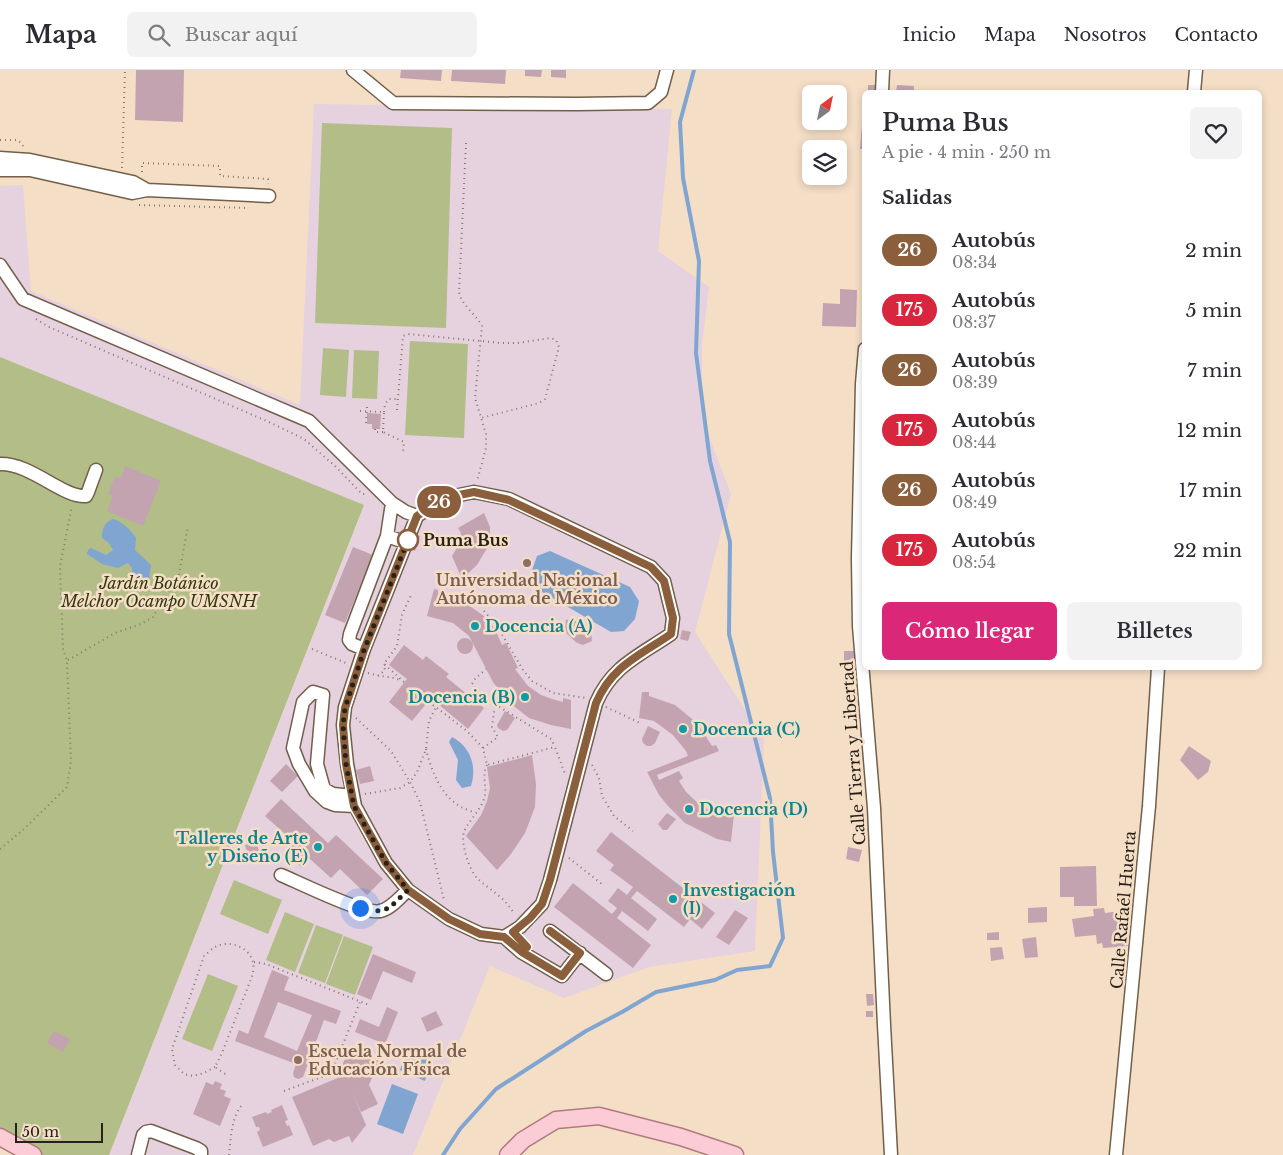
<!DOCTYPE html>
<html lang="es">
<head>
<meta charset="utf-8">
<style>
	:root { --surface:#fff; --page:#f2f2f3; --text:#2b2b33; --muted:#7c7c81; --line:#e1e1e2; --accent:#db2777 }
	body { margin:0; font-family:"Libre Baskerville",serif; background:var(--page); color:var(--text); height:100vh; display:flex; flex-direction:column; font-size:19px; white-space:nowrap }
	* { box-sizing:border-box; margin:0 }
	p { font-size:16px; color:var(--muted) }
	.icon { flex:none; width:28px; height:28px; fill:none; stroke:currentColor; stroke-width:2; stroke-linecap:round; stroke-linejoin:round }
	.map { position:relative; flex:1; overflow:hidden }
	.side { position:absolute; left:862px; top:20px; width:400px; height:580px; display:flex; flex-direction:column; background:var(--surface); border-radius:8px; box-shadow:0 2px 8px #0003 }
	.side>* { flex:none }
	.badge { padding:0 10px; border-radius:16px; font-size:18px; line-height:32px }
	.needle { width:32px; rotate:33deg }
	.fabs { position:absolute; left:802px; top:15px; display:grid; gap:10px }
	.fabs a { display:grid; place-items:center; width:45px; height:45px; border-radius:8px; background:var(--surface); box-shadow:0 2px 8px #0003; font-size:25px }
	.scale { position:absolute; left:15px; bottom:12px; width:88px; box-sizing:border-box; padding-left:5px; border:2px solid #292118; border-top:0; font-size:14px; line-height:18px; white-space:nowrap; color:#292118; -webkit-text-stroke:4px #f5dec6; paint-order:stroke }
	.you { position:absolute; width:25px; height:25px; margin:-12px; border:4px solid #fff; border-radius:50%; background:#1a73e8; box-shadow:0 0 0 8px #1a73e833 }
	.map>.badge { position:absolute; translate:-50% -50%; box-shadow:0 0 0 2px #fff }
	h2 { padding:0 20px; font-size:19px; line-height:45px }
	.round { display:grid; place-items:center; flex:none; width:52px; height:52px; border-radius:8px; background:var(--page) }
	.head { display:flex; align-items:center; justify-content:space-between; height:85px; padding:0 20px }
	h1 { font-size:24px; font-weight:600; line-height:38px }
	.cta { display:flex; gap:10px; margin-top:auto; padding:10px 20px }
	.cta a { flex:1; height:58px; border-radius:8px; background:var(--accent); color:#fff; font-size:20px; font-weight:600; line-height:58px; text-align:center }
	.cta a+a { background:var(--page); color:var(--text) }
	ul { padding:0; list-style:none }
	li { display:flex; align-items:center; gap:15px; height:60px; padding:0 20px }
	li div { flex:1 }
	li b { display:block; font-size:19px }
	li em { font-style:normal }
	li .badge { min-width:55px; font-weight:700; text-align:center }
	header { display:flex; align-items:center; gap:30px; box-sizing:border-box; height:70px; padding:0 25px; background:var(--surface); border-bottom:1px solid var(--line) }
	header strong { font-size:24px }
	nav { display:flex; gap:28px; margin-inline-start:auto; font-size:18px }
	.search { width:350px; height:45px; background:var(--page); display:flex; align-items:center; gap:12px; box-sizing:border-box; padding:0 18px; border-radius:8px; color:var(--muted); font-size:19px }
	.map>svg:first-child { display:block }
	.education { fill:#e6d1df }
	.green { fill:#b2bd88 }
	.water { fill:#80a5d0 }
	.lines { fill:none; stroke-linecap:round; stroke-linejoin:round }
	.stream { stroke:#80a5d0; stroke-width:4 }
	.building { fill:#c3a3af; fill-rule:evenodd }
	.minor-casing { stroke:#735f4a; stroke-width:15 }
	.major-casing { stroke:#b07a81; stroke-width:19 }
	.path { stroke:#877868; stroke-width:2; stroke-dasharray:1 4; stroke-linecap:butt }
	.minor { stroke:#fff; stroke-width:12 }
	.major { stroke:#fbccd5; stroke-width:16 }
	.line-casing { stroke:#fff; stroke-width:11 }
	.line { stroke:#8b5e3c; stroke-width:8 }
	.walk { stroke:#292118; stroke-width:5; stroke-dasharray:0 9 }
	.stop-dot { fill:#fff; stroke:#8b5e3c; stroke-width:2.5 }
	.education-dot { fill:#8d6e63; stroke:#f5dec6; stroke-width:2 }
	.culture-dot { fill:#0f9aa8; stroke:#f5dec6; stroke-width:2 }
	.labels { text-anchor:middle; dominant-baseline:central; stroke-width:5; stroke-linejoin:round; paint-order:stroke }
	.stop-label { font-size:16px; font-weight:bold; fill:#292118; stroke:#f5dec6; text-anchor:start }
	.education-label { font-size:16px; font-weight:bold; fill:#785e54; stroke:#f5dec6 }
	.park-label { font-size:16px; font-style:italic; fill:#32390f; stroke:#f5dec6 }
	.culture-label { font-size:16px; font-weight:bold; fill:#0d838f; stroke:#f5dec6; text-anchor:start }
	.street-label { font-size:16px; fill:#292118; stroke:#f5dec6 }
</style>
</head>
<body>
<header>
<strong>Mapa</strong>
<div class="search"><svg class="icon" aria-label="search" viewBox="0 0 24 24"><circle cx="10" cy="10" r="6"/><path d="M15 15l6 6"/></svg>Buscar aquí</div>
<nav><a>Inicio</a><a>Mapa</a><a>Nosotros</a><a>Contacto</a></nav>
</header>
<div class="map">
<svg width="1283" height="1085" viewBox="0 0 1283 1085">
	<rect width="100%" height="100%" fill="#f5dec6"/>
	<path class="education" d="M314,34l358,5 -14,142 51,36 -7,58v59l7,32 22,58 -36,138 69,107 -9,212 -106,16 -85,31 -74,-32 -77,189h-304l255,-649 -364,-149v-171l23,-1 8,106 269,114z"/>
	<path class="green" d="M322,53l130,5 -6,200 -131,-5z
		M410,271l58,3 -4,94 -59,-3z
		M323,278l26,2 -3,47 -26,-2z
		M354,280l25,1 -2,48 -25,-1z
		M0,287l364,148 -255,650h-72l-37,-19z
		M234,810l48,20 -14,34 -48,-20z
		M285,842l29,12 -19,48 -29,-12z
		M316,855l27,10 -18,48 -27,-10z
		M344,866l29,11 -18,48 -29,-11z
		M208,904l30,12 -26,65 -30,-12z"/>
	<path class="water" d="M113,449c10,3 17,10 23,19l-1,12 16,15 -2,15 -5,2 -7,-1 -5,-5v-8l-4,-5 -10,5 -16,-4 -15,-10 1,-4 3,-2 15,7 7,-5 -4,-7 -7,-5c0,-9 2,-16 11,-19z
		M550,481l80,36 9,14 -4,18 -11,12 -13,1 -74,-43 -7,-13 7,-20z
		M452,667c19,10 25,29 19,49l-9,2 -6,-8 2,-20 -9,-18z
		M412,981l10,2 8,9 -5,19 -25,-11 4,-11z
		M392,1014l26,10 -15,40 -26,-10z"/>
	<g class="lines">
		<path class="stream" d="M443,1085l17,-26 36,-40 90,-58 36,-19 34,-20 59,-12 22,-10 33,-4 13,-28 -10,-86 -3,-54 -41,-164 1,-92 -20,-81 -14,-108 3,-92 -16,-83 -3,-56 14,-52"/>
	</g>
	<path class="building" d="M136,0h48l-1,52 -48,-2z
		M401,0h41l-1,11 -41,-3z
		M452,0h54l-1,14 -54,-3z
		M525,0h17l-1,7 -16,-1z
		M551,0h15v8l-15,-1z
		M868,15h9v7h-9z
		M897,15l17,1v6h-18z
		M862,55l3,1v23h-5z
		M842,72l1,8 -13,-1v-6z
		M840,219l17,1 -1,37 -34,-1 1,-23 17,1z
		M367,343l14,1 -1,15h-8v-5h-5z
		M125,396l36,15 -18,45 -36,-15 6,-15 -5,-2 7,-18 6,2z
		M484,443l6,14v16l-13,22 -15,14 -10,-23 6,-10 2,-8 1,-5 -3,-5z
		M414,464l6,2 -5,15 -6,-2z
		M353,477l20,8 -28,68 -20,-8z
		M434,519l4,1v3l15,4 11,5 20,14 11,13 7,16 4,-2 12,25 -3,1 13,17 13,9 11,4 11,3v-4l8,2v29l-20,-4 -22,-7 -23,-18 -13,-18 -24,-46 -16,-13 -26,-7z
		M573,549l18,14 1,8 -9,4 -6,-2 -10,-9 -2,-5 1,-9z
		M682,560l9,2 -3,9 -8,-2z
		M457 576a8 8 0 1 1 16 0a8 8 0 1 1-16 0Z
		M404,575l19,15 3,-4 23,18 -3,3 38,31 -16,21 -37,-31 -19,23 -23,-19 18,-23 -18,-14z
		M844,581h12l1,17h-13z
		M642,622h7v4l26,9 22,18 15,23 4,-1 3,6 -62,24 2,5 20,-9 4,7 -4,3 7,11 15,14 15,7 10,3v-5l8,2 -3,29 -14,-3 -32,-16 -17,-17 -9,-11 -12,-23 41,-16 -2,-5 -13,-16 -19,-14 -15,-3z
		M505,641l10,7 -8,12 -4,1 -5,-3 -1,-3z
		M648,656l12,6 -5,11 -4,3h-4l-4,-3 -1,-4z
		M1189,676l22,15 -3,11 -10,8 -18,-20z
		M532,685l4,29 -1,23 -10,26 -14,21 -14,16 -31,-34 15,-21 6,-14 3,-13 -3,-21z
		M286,694l12,12 -16,16 -12,-11z
		M370,696l4,15 -14,3 -4,-14z
		M281,729l47,44 8,-8 47,44 -16,16 -27,-26 -9,9 -21,-19 -8,9 -18,-17 9,-10 -28,-25z
		M667,743l9,6 -9,11h-4l-5,-6z
		M611,762l104,81 -13,16 -12,-10 -6,8 -47,-36 -6,7 26,21 -9,12 -26,-20 -5,7 34,27 -18,23 -79,-61 19,-24 39,31 5,-6 -9,-7 10,-13 9,7 6,-8 -23,-17 4,-5 -18,-14z
		M256,771l3,10 -11,4 -3,-10z
		M848,777l14,3 -3,12 -13,-3z
		M1096,796l1,40h-23v-9h-14v-30z
		M1047,837v15l-19,1v-15z
		M1104,838l1,5 24,-3 -3,20 2,16 -25,2 -1,-5 -5,1 -1,-9 -21,2 -3,-18 22,-3 -1,-7z
		M735,840l13,8 -19,27 -13,-8z
		M999,862v8h-12v-7z
		M1036,867l2,20 -13,1 -3,-19z
		M1002,877l2,12 -13,2 -1,-13z
		M373,884l43,18 -4,11 -29,-12 -12,29 -14,-6z
		M272,900l17,7 -5,13 57,21 -5,13 -12,-4 -21,57 -5,2 -4,-2 -1,-4 3,-9 -61,-23 4,-11 9,4zM278,932l34,13 -15,36 -33,-14z
		M866,924h7l1,11 -7,1z
		M387,937l11,5 -13,32 -30,-12 5,-13 19,8z
		M436,941l7,14 -16,7 -6,-14z
		M866,941h7v6h-7z
		M54,961l16,8 -7,13 -16,-9z
		M349,979l30,12 -10,24 9,19 -17,8 -9,-20 14,33 -14,18 -3,-7 -15,6 -5,-3 -16,7 -21,-49 53,-22 -8,3z
		M215,1011l7,3 -2,5 6,2 -2,5 7,3 -11,27 -27,-12 13,-32 7,3z
		M282,1035l6,15 -3,1 2,5 2,-1 4,10 -30,12 -6,-15 3,-2 -1,-3h-3l-4,-10 14,-5 1,2 5,-2 -1,-2z"/>
	<g class="lines">
		<g class="minor-casing">
			<path id="minor" d="M353,0l40,33 184,1 71,-1 13,-11 6,-22
				M882,22l1,-22
				M1194,22l2,-22
				M0,88l30,2 103,22 14,8
				M0,100h30l102,23 15,-3 122,6
				M0,195l23,34 286,122 83,82 14,9 11,4
				M865,279l-3,35 -4,174 1,68 15,182 10,217 7,130
				M0,394c31,-1 63,34 86,32l2,-4 8,-22
				M474,422l35,7 142,68 13,14 9,37 -2,16c-32,22 -59,32 -75,69l-46,177 -8,24 -22,23 -16,10 -23,-3 -32,-15 -41,-29 -22,-27 -31,-57 -8,-42 -4,-39 2,-18 19,-58 53,-133 27,-18z
				M392,433l-5,33 20,7
				M364,579l-12,-5 -3,-4 1,-6 37,-98
				M324,719l-7,-25 6,-69 -10,-3 -10,10 -10,46 6,16 16,27 12,11 8,3 20,1
				M317,721l7,-2 9,5 20,2
				M281,805c19,8 83,40 99,36 11,-2 20,-14 28,-21
				M550,861l56,43
				M504,867l17,15 41,24 18,-23
				M138,1085l5,-20 3,-3 5,-1 45,17 5,3v4
				M1116,1085l33,-349 9,-138"/>
		</g>
		<g class="major-casing">
			<path id="major" d="M0,1067l33,18
				M508,1085l15,-15 33,-20 43,-4 82,21 54,18"/>
		</g>
		<path class="path" d="M0,70h18l6,7
			M466,73l-7,149c3,14 16,21 23,34l-7,72 11,36v14l-9,33
			M122,98l3,-98
			M142,102v-9l78,3v10l48,3v5
			M139,135l110,3
			M36,249l13,8 220,95 35,17 31,27 27,28h4
			M397,340l6,-74 5,-2 93,9h17l33,-5 5,2 3,7 -14,52 -6,4 -58,15
			M360,341l24,1 -1,20 21,10 -1,10
			M384,342l1,-8 4,-5h8
			M366,353l1,-16
			M375,359v3h8
			M484,541l13,15 26,44 9,11 21,12 33,5
			M312,579l34,14
			M68,590l47,-27 26,-9 12,-7 26,-43 9,-48
			M368,603c12,4 24,3 34,8
			M378,606l7,-6 -1,-6
			M404,612l-20,-18 13,-18 5,-31 9,-20
			M429,632l38,29 16,17 4,17 68,-18 10,27
			M495,634l56,35 4,8
			M606,637l34,16
			M356,648l35,33 19,31 10,20 24,98
			M483,678l15,-11 -6,-10 3,-23 -10,-4 -13,-16 3,-5 11,-10
			M426,679c5,21 15,47 35,58 4,2 10,4 14,6
			M487,695c-6,11 1,22 -3,34 -4,12 -15,21 -20,33 -4,11 6,40 14,47 13,12 28,19 36,35
			M592,695l7,13 3,18 12,20 19,15
			M365,724l35,-6 10,-6 7,-10 9,-23 3,-28 7,-14
			M0,779l24,-20 43,-42 4,-26 -4,-101 -4,-10 -3,-84 12,-60
			M569,788l34,27
			M254,892l12,2 103,41
			M215,997l-11,6 -11,3 -9,-2 -9,-9 -3,-16 32,-93c4,-3 8,-8 13,-10 13,-6 32,1 36,16 1,3 0,9 0,12l-31,79 -7,14 13,9
			M284,1021l43,-16 6,-6 27,-67
			M229,1085c2,-17 2,-37 13,-50"/>
		<use href="#minor" class="minor"/>
		<use href="#major" class="major"/>
	</g>
	<g class="lines">
		<g class="line-casing">
			<path id="line" d="M527,877l-14,-15 17,-14 12,-14 8,-24 46,-177c16,-37 43,-47 75,-69l2,-16 -9,-37 -13,-14 -142,-67 -35,-8 -30,6 -27,18 -53,134 -19,58 -2,17 3,39 8,42 32,57 22,27 41,29 31,15 24,3 18,15 40,24 18,-23 -30,-22"/>
		</g>
		<use href="#line" class="line"/>
		<path class="walk" d="M360,838c29,7 28,0 48,-18l-22,-27 -32,-57 -8,-42 -3,-39 2,-17 19,-58 44,-110"/>
	</g>
	<circle class="stop-dot" cx="408" cy="470" r="10"/>
	<g class="education-dot">
		<circle cx="527" cy="493" r="5"/>
		<circle cx="298" cy="990" r="5"/>
	</g>
	<g class="culture-dot">
		<circle cx="475" cy="556" r="5"/>
		<circle cx="525" cy="627" r="5"/>
		<circle cx="683" cy="659" r="5"/>
		<circle cx="689" cy="739" r="5"/>
		<circle cx="318" cy="777" r="5"/>
		<circle cx="673" cy="829" r="5"/>
	</g>
	<g class="labels">
		<g class="stop-label">
			<text x="423" y="470">Puma Bus</text>
		</g>
		<g class="education-label">
			<text x="527" y="510">Universidad Nacional<tspan x="527" dy="18">Autónoma de México</tspan></text>
			<text x="308" y="981" text-anchor="start">Escuela Normal de<tspan x="308" dy="18">Educación Física</tspan></text>
		</g>
		<g class="park-label">
			<text x="159" y="513">Jardín Botánico<tspan x="159" dy="18">Melchor Ocampo UMSNH</tspan></text>
		</g>
		<g class="culture-label">
			<text x="485" y="556">Docencia (A)</text>
			<text x="515" y="627" text-anchor="end">Docencia (B)</text>
			<text x="693" y="659">Docencia (C)</text>
			<text x="699" y="739">Docencia (D)</text>
			<text x="308" y="768" text-anchor="end">Talleres de Arte<tspan x="308" dy="18">y Diseño (E)</tspan></text>
			<text x="683" y="820">Investigación<tspan x="683" dy="18">(I)</tspan></text>
		</g>
		<g class="street-label">
			<text transform="translate(853 683) rotate(-94)">Calle Tierra y Libertad</text>
			<text transform="translate(1123 840) rotate(-85)">Calle Rafaél Huerta</text>
		</g>
	</g>
</svg>
<div class="fabs">
<a><svg class="needle" viewBox="-14 -14 28 28"><path d="M0-13l5 13h-10z" fill="#e53935"/><path d="M0 13l5-13h-10z" fill="#7c7c81"/></svg></a>
<a><svg class="icon" aria-label="layers" viewBox="0 0 24 24"><path d="M12 4l9 5-9 5-9-5zM3 14l9 5 9-5"/></svg></a>
</div>
<div class="scale">50 m</div>
<div class="you" style="left:360px;top:838px"></div>
<b class="badge" style="left:439px;top:432px;background:#8b5e3c;color:#fff">26</b>
<section class="side">
<div class="head"><div><h1>Puma Bus</h1><p>A pie · 4 min · 250 m</p></div><a class="round"><svg class="icon" aria-label="heart" viewBox="0 0 24 24"><path d="M12 20l-8-8c-3-5 5-10 8-4 3-6 11-1 8 4z"/></svg></a></div>
<h2>Salidas</h2>
<ul>
<li><span class="badge" style="background:#8b5e3c;color:#fff">26</span><div><b>Autobús</b><p>08:34</p></div><em>2 min</em></li>
<li><span class="badge" style="background:#d7263d;color:#fff">175</span><div><b>Autobús</b><p>08:37</p></div><em>5 min</em></li>
<li><span class="badge" style="background:#8b5e3c;color:#fff">26</span><div><b>Autobús</b><p>08:39</p></div><em>7 min</em></li>
<li><span class="badge" style="background:#d7263d;color:#fff">175</span><div><b>Autobús</b><p>08:44</p></div><em>12 min</em></li>
<li><span class="badge" style="background:#8b5e3c;color:#fff">26</span><div><b>Autobús</b><p>08:49</p></div><em>17 min</em></li>
<li><span class="badge" style="background:#d7263d;color:#fff">175</span><div><b>Autobús</b><p>08:54</p></div><em>22 min</em></li>
</ul>
<div class="cta"><a>Cómo llegar</a><a>Billetes</a></div>
</section>
</div>
</body>
</html>
